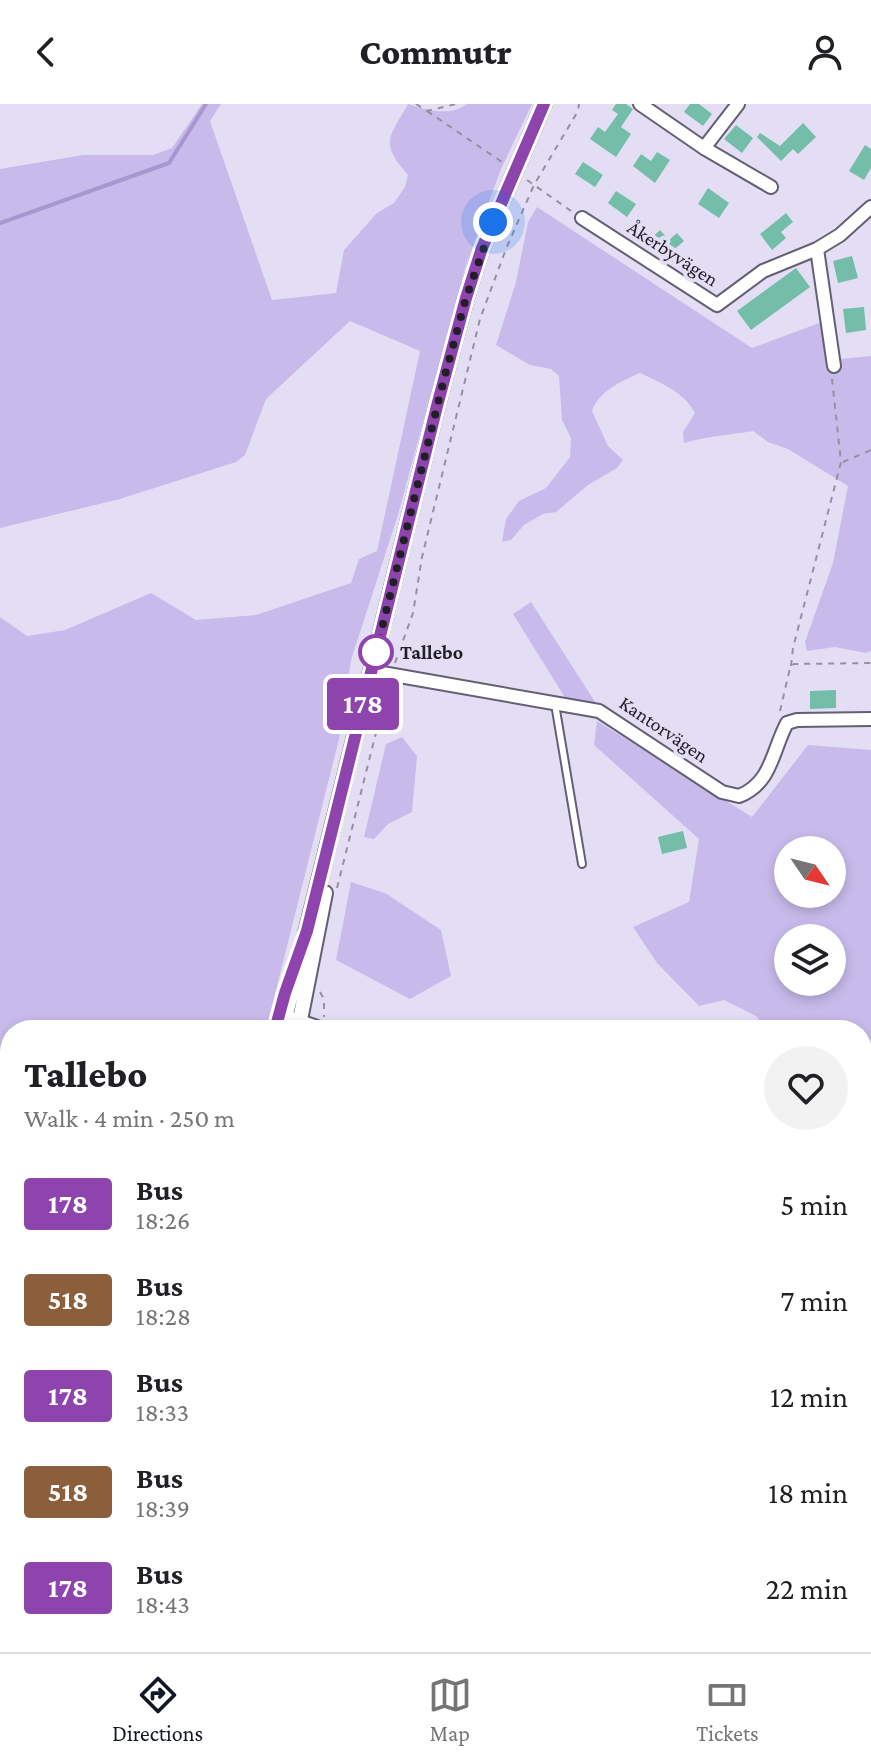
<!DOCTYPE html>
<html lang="en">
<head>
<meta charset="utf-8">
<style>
	:root { --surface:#fff; --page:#f2f2f2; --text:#202124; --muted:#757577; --line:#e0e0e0; --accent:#111827 }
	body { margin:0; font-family:"Crimson Pro",serif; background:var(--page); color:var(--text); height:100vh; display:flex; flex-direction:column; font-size:30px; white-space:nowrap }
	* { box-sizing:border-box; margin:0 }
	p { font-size:26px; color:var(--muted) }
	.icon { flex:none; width:44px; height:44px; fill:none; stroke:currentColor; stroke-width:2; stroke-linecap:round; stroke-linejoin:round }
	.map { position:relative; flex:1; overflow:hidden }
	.details { position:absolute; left:0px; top:916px; width:872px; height:632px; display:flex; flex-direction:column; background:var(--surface); border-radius:32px 32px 0 0; box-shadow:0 4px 12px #0003 }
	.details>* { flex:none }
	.badge { padding:0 16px; border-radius:6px; font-size:28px; line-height:52px }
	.needle { width:52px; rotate:125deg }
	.controls { position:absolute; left:774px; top:732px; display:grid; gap:16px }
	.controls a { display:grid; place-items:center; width:72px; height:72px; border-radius:50%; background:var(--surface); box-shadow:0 4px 12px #0003; font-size:40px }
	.you { position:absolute; width:40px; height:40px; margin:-20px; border:6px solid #fff; border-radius:50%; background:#1a73e8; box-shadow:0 0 0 12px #1a73e833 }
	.map>.badge { position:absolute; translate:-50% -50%; box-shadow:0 0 0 4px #fff }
	.round { display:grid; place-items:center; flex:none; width:84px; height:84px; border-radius:42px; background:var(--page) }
	.head { display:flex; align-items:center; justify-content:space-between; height:136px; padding:0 24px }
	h1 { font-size:38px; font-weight:800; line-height:60px }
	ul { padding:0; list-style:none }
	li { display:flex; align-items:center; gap:24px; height:96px; padding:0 24px }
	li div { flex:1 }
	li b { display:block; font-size:30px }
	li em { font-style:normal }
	li .badge { min-width:88px; font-weight:700; text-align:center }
	header { display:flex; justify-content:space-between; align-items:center; height:104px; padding:0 24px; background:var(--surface); font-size:36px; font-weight:800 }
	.menu { display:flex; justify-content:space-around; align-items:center; height:112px; border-top:2px solid var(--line); background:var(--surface); font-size:22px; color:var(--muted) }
	.menu a { display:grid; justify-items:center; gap:4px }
	.menu .active { color:var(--accent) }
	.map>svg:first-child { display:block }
	.green { fill:#c8bbeb; fill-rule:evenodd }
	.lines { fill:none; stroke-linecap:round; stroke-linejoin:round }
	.stream { stroke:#a797ce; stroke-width:4 }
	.building { fill:#74bda8 }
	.service-casing { stroke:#645f72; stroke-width:10 }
	.minor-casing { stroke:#645f72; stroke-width:16 }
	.tertiary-casing { stroke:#645f72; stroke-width:18 }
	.path { stroke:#9590a1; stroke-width:2; stroke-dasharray:6 6; stroke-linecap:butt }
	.service { stroke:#fff; stroke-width:6 }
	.minor { stroke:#fff; stroke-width:12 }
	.tertiary { stroke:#fff; stroke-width:14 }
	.line-casing { stroke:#fff; stroke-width:18 }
	.line { stroke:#8e44ad; stroke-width:12 }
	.walk { stroke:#201e26; stroke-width:8; stroke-dasharray:0 14.4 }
	.stop-dot { fill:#fff; stroke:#8e44ad; stroke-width:4 }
	.labels { text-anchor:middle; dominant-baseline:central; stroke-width:8; stroke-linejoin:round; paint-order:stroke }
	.street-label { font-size:20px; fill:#201e26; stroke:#e4def5 }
	.stop-label { font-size:20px; font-weight:bold; fill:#201e26; stroke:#e4def5; text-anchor:start }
</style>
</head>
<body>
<header><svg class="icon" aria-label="back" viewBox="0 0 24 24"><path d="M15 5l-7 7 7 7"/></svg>Commutr<svg class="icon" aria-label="person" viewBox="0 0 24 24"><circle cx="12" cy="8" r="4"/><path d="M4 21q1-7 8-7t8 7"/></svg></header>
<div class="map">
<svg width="871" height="1548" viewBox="0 0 871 1548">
	<rect width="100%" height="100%" fill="#e4def5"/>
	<path class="green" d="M202,0h19l-11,17 62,179 64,-7 8,-43 33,-37 17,-10 11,-16 3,-12c-28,-32 -20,-36 0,-71 18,6 42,13 59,0h65l-31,65 -36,99 -67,247 -47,145 -12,79 -73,291h-256v375l-10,1v-789l27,19 38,-6 86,-37 45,27 60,-5 95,-32 8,-24 18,-8 43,-200 -70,-30 -84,78 -21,56 -9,7 -116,37 -120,29v-359l83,-14h70l19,-7z
		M537,103l215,141 70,-26 8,38 41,-4v295l-5,2 -31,-6 -28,4 -2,-9 28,-79 15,-77 -60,-37 -20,-7 -15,-11c-24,4 -46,5 -69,12l-1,-11 12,-19c-11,-21 -34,-30 -55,-40 -18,8 -41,18 -48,38l16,35 15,14 -6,8 -29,17 -32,27 -13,2 -19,11 -13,15 -9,2 4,-23 13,-18 27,-13 24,-31 1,-19 -9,-18 -3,-44 -8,-7 -21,-4 -34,-20 20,-63 12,-60z
		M531,498l66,103 -28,-1 -56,-90z
		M597,617l155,96 56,-72 63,5v902h-432l6,-10h417v-612h-95l-11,-14 -32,-16 -25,6 -42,-43 -24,-36 56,-25 10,-63 -105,-94zM788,746h44v44h-44zM788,834h44v44h-44z
		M402,633l15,19 -5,56 -24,12 -14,15 -10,-2 22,-93z
		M351,778l34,11 56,37 10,46 -41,23 -74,-39z
		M10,1384v154h104l-2,10h-112v-163z
		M169,1538h140l32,10h-168l-4,-5z"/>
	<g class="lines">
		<path class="stream" d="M0,119l169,-60 37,-59"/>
	</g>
	<path class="building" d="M616,0h10l7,5 -12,18 10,7 -15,23 -26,-18 8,-12 7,5 13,-18 -6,-4z
		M690,0h9l13,10 -9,12 -19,-14z
		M803,19l13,14 -18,17 -5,-5 -12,12 -24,-24 3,-4 20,13z
		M736,21l17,13 -11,15 -18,-14z
		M865,41l6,4v19l-7,12 -15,-9z
		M657,48l13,8 -15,23 -22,-17 8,-12 10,7z
		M583,58l20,13 -8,12 -20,-13z
		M708,84l21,15 -10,15 -21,-14z
		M616,87l20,13 -9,13 -19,-14z
		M786,109l7,9 -12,10 5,6 -14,12 -12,-16z
		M660,126l9,10 8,-7 7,8 -20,17 -16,-17z
		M852,152l6,22 -20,5 -5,-22z
		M796,164l14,19 -59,43 -14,-19z
		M864,203l2,23 -20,3 -3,-24z
		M836,586v18l-26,1v-18z
		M683,727l4,17 -25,6 -4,-17z"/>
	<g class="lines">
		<g class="service-casing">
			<path id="service" d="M555,600l27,160
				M862,1485l9,9
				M783,1538l10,10"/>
		</g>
		<g class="minor-casing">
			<path id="minor" d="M640,0l64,44 67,39
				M704,44l34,-44
				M582,114l135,87 46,-34 54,-22 23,-14 31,-28
				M817,145l17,117
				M371,567l228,40 123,81 17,4c33,-13 33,-45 48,-73l10,-3 74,-1
				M291,914l35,12"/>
		</g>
		<g class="tertiary-casing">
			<path id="tertiary" d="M282,926l155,-624 29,-108 16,-50 62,-144
				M298,926l27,-137
				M862,1272l9,-9
				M123,1548l3,-10
				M496,1548l9,-10"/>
		</g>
		<path class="path" d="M416,0l11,7 29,-7
			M427,7l75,51
			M527,76l44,31
			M843,358l28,-12
			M395,559l18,-50 9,-56 58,-238 26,-70 28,-64 44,-74 1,-7
			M791,562l2,-18 48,-186 -9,-83
			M780,607l10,-43 4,-4 77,-1
			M337,784l51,-203
			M320,888l4,7v18
			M160,1548l1,-10"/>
		<use href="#service" class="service"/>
		<use href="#minor" class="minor"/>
		<use href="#tertiary" class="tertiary"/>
	</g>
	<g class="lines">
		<g class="line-casing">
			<path id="line" d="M275,926l10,-37 22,-62 130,-525 29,-108 16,-50 62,-144"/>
		</g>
		<use href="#line" class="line"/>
		<path class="walk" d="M376,548l68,-273 22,-81 27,-76"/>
	</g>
	<circle class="stop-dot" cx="376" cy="548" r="16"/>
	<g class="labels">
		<g class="street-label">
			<text transform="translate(673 149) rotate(33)">Åkerbyvägen</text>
			<text transform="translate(664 625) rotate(34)">Kantorvägen</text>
		</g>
		<g class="stop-label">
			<text x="400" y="548">Tallebo</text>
		</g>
	</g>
</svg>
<div class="controls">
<a><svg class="needle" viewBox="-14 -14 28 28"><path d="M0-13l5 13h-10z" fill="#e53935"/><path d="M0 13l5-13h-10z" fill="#757577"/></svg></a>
<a><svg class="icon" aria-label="layers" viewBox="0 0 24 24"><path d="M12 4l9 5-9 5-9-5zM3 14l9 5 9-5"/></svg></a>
</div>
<div class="you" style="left:493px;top:118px"></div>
<b class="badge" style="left:363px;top:600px;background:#8e44ad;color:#fff">178</b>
<section class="details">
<div class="head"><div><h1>Tallebo</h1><p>Walk · 4 min · 250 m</p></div><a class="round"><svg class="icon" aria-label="heart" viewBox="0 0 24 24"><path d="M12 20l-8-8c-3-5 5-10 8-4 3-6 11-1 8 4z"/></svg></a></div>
<ul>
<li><span class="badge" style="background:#8e44ad;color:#fff">178</span><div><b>Bus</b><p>18:26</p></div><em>5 min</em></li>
<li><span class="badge" style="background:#8b5e3c;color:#fff">518</span><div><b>Bus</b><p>18:28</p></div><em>7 min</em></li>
<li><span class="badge" style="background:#8e44ad;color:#fff">178</span><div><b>Bus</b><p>18:33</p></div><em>12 min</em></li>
<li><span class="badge" style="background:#8b5e3c;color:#fff">518</span><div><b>Bus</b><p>18:39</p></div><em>18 min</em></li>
<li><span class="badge" style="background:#8e44ad;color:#fff">178</span><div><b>Bus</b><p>18:43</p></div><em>22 min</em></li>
</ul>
</section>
</div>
<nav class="menu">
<a class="active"><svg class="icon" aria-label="directions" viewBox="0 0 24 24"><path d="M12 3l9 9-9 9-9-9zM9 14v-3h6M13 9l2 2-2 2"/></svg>Directions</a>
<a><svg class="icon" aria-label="map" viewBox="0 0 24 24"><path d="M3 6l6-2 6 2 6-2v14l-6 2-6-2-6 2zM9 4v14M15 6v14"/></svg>Map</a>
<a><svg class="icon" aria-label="tickets" viewBox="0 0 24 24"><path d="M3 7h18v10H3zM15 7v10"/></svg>Tickets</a>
</nav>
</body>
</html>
